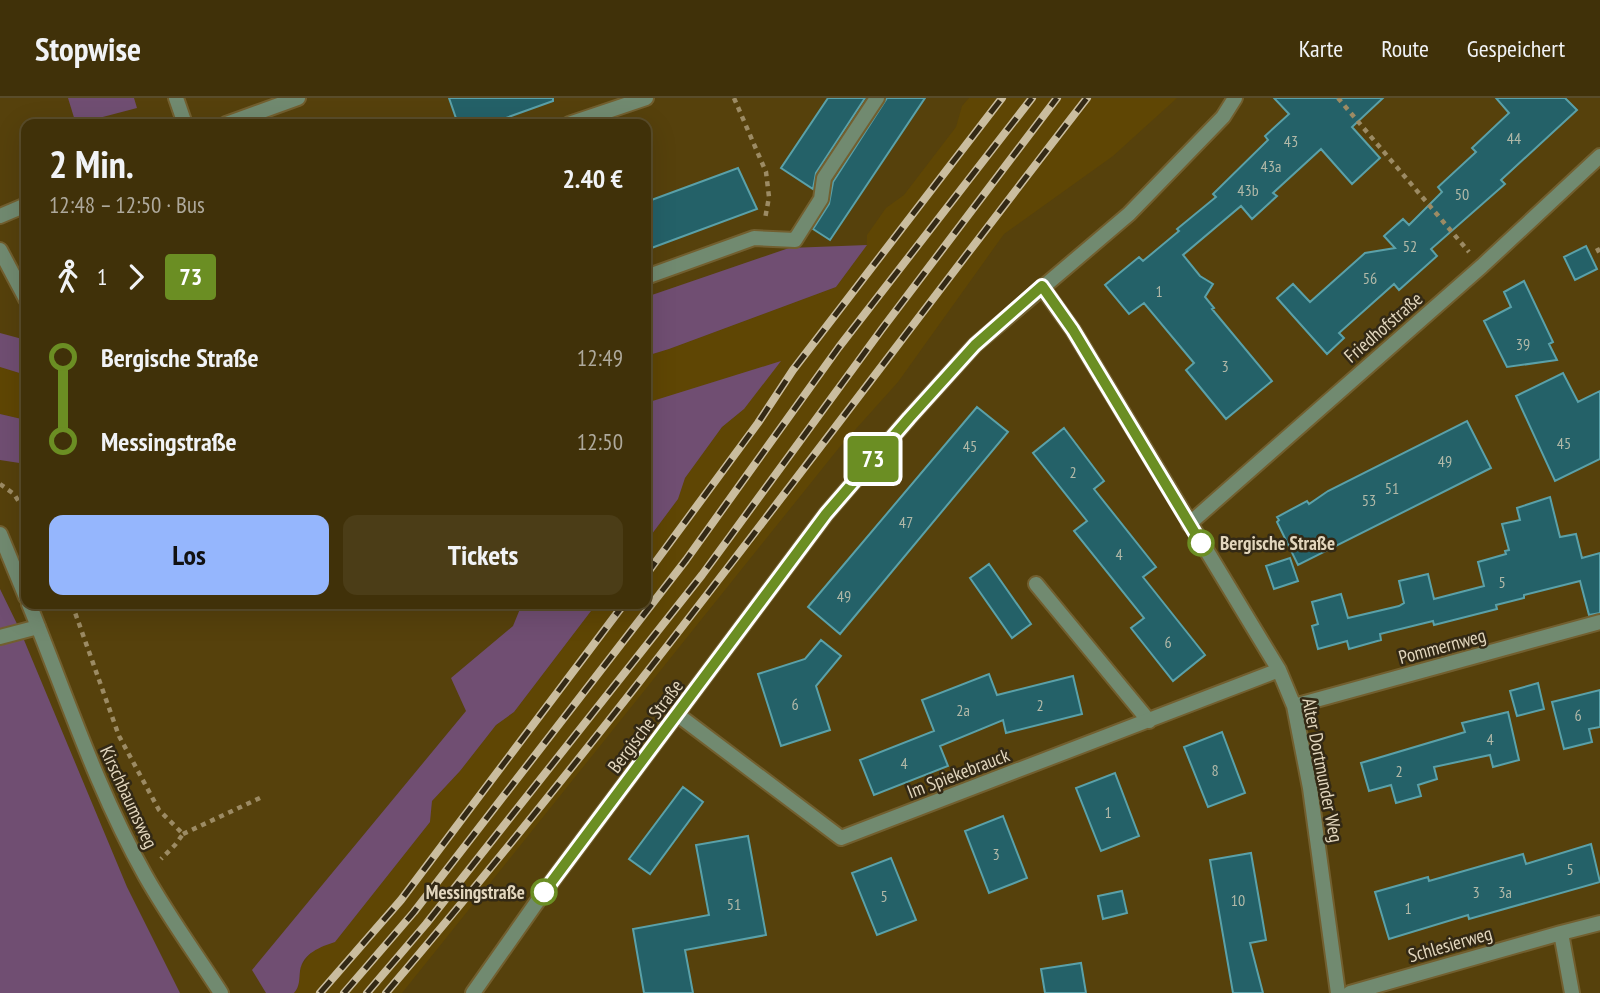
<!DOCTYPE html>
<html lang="de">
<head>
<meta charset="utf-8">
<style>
	:root { --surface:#403109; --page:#4b3d17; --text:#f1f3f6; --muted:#aea99c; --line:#594c2a; --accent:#95b6fd }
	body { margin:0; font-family:"PT Sans Narrow",sans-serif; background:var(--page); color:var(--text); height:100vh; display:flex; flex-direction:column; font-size:26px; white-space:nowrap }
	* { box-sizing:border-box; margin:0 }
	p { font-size:23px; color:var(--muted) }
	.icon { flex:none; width:38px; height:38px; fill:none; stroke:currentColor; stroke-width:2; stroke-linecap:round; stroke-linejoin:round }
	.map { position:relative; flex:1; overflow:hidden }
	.side { position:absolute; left:21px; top:21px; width:630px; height:490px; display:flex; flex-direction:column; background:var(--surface); border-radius:14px; box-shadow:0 7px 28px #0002,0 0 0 2px var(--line) }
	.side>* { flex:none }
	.badge { padding:0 14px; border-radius:5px; font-size:24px; line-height:46px }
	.map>.badge { position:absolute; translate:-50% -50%; box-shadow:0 0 0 4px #fff }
	.legs { display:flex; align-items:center; gap:10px; height:77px; padding:0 28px; font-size:23px }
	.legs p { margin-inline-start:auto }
	.overview { display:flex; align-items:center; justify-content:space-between; height:119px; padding:0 28px }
	h1 { font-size:38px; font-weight:700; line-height:52px }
	.action { display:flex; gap:14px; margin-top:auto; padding:14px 28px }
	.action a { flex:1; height:80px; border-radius:14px; background:var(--accent); color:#111; font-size:28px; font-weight:700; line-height:80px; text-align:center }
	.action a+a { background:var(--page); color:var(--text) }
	ul { padding:0 28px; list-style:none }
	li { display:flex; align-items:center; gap:24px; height:84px; font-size:26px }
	li i { display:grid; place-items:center; width:10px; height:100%; margin:0 9px; background:currentColor }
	li i::after { content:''; width:18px; height:18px; margin:-9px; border:5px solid; border-radius:50%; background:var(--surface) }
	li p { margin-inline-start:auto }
	li:first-child i { background:linear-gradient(#0000 50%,currentColor 0) }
	li:last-child i { background:linear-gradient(currentColor 50%,#0000 0) }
	header { display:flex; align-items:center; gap:42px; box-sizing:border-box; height:98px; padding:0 35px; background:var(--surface); border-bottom:2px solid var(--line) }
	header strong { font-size:33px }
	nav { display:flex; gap:38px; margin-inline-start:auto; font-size:24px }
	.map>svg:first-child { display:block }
	.built { fill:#5f4604 }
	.green { fill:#704e72 }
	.building { fill:#246168; stroke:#5aa1a9; stroke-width:2 }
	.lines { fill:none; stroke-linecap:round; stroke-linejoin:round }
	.lane-casing { stroke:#725f2f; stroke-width:18 }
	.street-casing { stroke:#725f2f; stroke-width:18 }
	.path { stroke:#9c8b64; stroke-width:4.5; stroke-dasharray:5 5; stroke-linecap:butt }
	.lane { stroke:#718a70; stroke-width:14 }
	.street { stroke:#718a70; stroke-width:14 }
	.rail-casing { stroke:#cabd9f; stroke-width:8 }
	.rail { stroke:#332915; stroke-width:5; stroke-dasharray:16; stroke-linecap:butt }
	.line-1-casing { stroke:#fff; stroke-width:16 }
	.line-1 { stroke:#6b8e23; stroke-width:10 }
	.stop-1-dot { fill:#fff; stroke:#6b8e23; stroke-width:3.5 }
	.labels { text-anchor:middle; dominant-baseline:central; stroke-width:5; stroke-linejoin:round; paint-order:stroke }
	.number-label { font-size:16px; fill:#b2b9a8 }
	.street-label { font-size:19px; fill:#e2d6bd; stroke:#332915 }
	.stop-label { font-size:19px; font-weight:bold; fill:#e2d6bd; stroke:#332915; text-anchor:start }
</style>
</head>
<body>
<header>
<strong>Stopwise</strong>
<nav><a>Karte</a><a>Route</a><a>Gespeichert</a></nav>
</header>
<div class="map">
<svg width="1600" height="895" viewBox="0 0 1600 895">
	<rect width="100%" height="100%" fill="#56410c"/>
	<path class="built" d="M969,0h208l-64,58 -109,78 -106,148 -60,67 -436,544h-108l4,-5 3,-22 13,-17 21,-7 95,-120 2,-21 28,-30 36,-46 18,-13 77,-101v-7h55v-62l32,-43 7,-21 37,-51 22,-18 -67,-14 -31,8v-47l23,-7 167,-62 31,-42v-10l19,-27 18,-13 52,-68 6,-21z
		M0,269l26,8v45l-26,-6z"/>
	<path class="green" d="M68,0h66l3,10 -61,16z
		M867,147l-31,42 -167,62 -23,7v-59l143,-49z
		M0,235l26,7v35l-26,-8z
		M781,263l-37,48 -22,18 -37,51 -7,21 -32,43v-139z
		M0,316l26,6v44l-26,-4z
		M0,491l19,39 108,259 53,106h-180z
		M522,506h69v7l-77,101 -18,13 -36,46 -28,30 -2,21 -95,120c-15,5 -32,11 -35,29 -1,9 0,15 -6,22h-28l-14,-23 214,-259 -15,-33 62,-52z"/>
	<path class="building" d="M449,0h104v3l-64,23h-31z
		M828,0h37l-49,75 -3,16 -32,-21z
		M887,0h38l-95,142 -17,-11 16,-25 4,-22z
		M1274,0h109l-31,29 28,31 -28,26 -31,-35 -48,44 4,3 -25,23 -11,-13 -58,49 17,21 13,8 -8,13 9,11 -2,1 60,72 -46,38 -40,-49 8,-7 -50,-60 -15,11 -24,-29 34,-28 4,4 36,-30 -2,-2 39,-32 -3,-3 55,-54 -3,-4 24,-22z
		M1496,0h69l12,12 -76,70 4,4 -74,65 6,7 -38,34 -5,-6 -55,49 5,5 -17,16 -50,-56 16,-14 17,18 55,-49 30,-5 -11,-12 19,-17 6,6 33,-33 -4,-5 38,-35 -4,-4 37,-35z
		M738,70l19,41 -111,41v-48z
		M1586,148l11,23 -22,11 -11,-23z
		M1524,183l29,61 -4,2 8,16 -50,7 -23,-46 27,-14 -7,-15z
		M1563,275l15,29 22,-11v68l-45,22 -39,-85z
		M977,309l31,25 -168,202 -32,-27z
		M1467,323l24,47 -193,97 -21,-43 2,-2 -2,-3 30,-16 2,3 19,-13z
		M1064,330l40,53 -10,8 62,78 -13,10 62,78 -32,26 -42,-53 13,-10 -70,-87 13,-10 -54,-68z
		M1550,399l10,40 16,-3 6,24 18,-5v60l-11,2 -9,-34 -56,14v3l-28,7 1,4 -63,16 -1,-4 -53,13 1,6 -32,9 -2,-8 -29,8 -6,-23 6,-2 -6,-22 29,-8 7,24 51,-12 5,-3 -5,-22 29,-7 6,25 50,-13 -6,-24 28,-8 -1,-3 4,-1 -7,-26 18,-4 -3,-12z
		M1290,460l8,23 -24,8 -8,-23z
		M989,466l42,60 -19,14 -42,-60z
		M821,542l20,16 -25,30 14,44 -49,16 -23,-72 47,-15z
		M989,576l8,21 76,-19 9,38 -76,19 -3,-13 -63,26 8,20 -74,29 -14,-35 74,-29 -12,-31z
		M1538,585l6,26 -27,7 -7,-25z
		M1600,592v37l-11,2 3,13 -28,7 -12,-47z
		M1508,614l11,48 -26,7 -3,-12 -56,12 3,12 -19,6 3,11 -25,7 -5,-18 -22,6 -8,-28 104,-31 -3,-9z
		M1222,634l23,61 -37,14 -24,-60z
		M1115,675l24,63 -38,15 -25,-63z
		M683,689l20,15 -53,72 -21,-15z
		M1003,718l24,62 -38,15 -24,-62z
		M748,738l18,99 -81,15 8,43h-49l-11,-64 76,-14 -13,-70z
		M1591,746l9,38 -131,37 -1,-4 -79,24 -14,-47 53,-15 1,4 94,-27 3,10z
		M1251,755l15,87 -16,3 13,50h-30l-23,-133z
		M891,760l25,62 -39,15 -25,-62z
		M1122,793l5,22 -24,6 -5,-23z
		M1081,865l5,30h-41l-4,-24z"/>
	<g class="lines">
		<g class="lane-casing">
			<path id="lane" d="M569,26l77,-26
				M0,152l26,49
				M646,179l108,-39 41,2 26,-41 3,-21 53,-80
				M1036,486l113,137
				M0,539l38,-10"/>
		</g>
		<g class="street-casing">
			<path id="street" d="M176,0l9,26
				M226,26l72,-26
				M0,118l26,-11
				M1042,189l31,43 206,340 15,36 16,82 28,205
				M1189,426l293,-258 118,-110
				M0,436l26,63
				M29,506c37,91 68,186 116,271 23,41 51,79 76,118
				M1294,608l306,-84
				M678,617l163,123 438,-168
				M1561,835l39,-10
				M473,895l71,-101 282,-378 83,-96 66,-73 154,-131 94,-97 12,-19
				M1350,895l211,-60 11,60"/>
		</g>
		<path class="path" d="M734,0l32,74 3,25 -4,22
			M1338,0l131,154
			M1597,150l3,6
			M0,386l14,10 12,19
			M72,506l47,132 40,74 24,24 -8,11 -14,14
			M183,736l79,-37"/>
		<use href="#lane" class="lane"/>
		<use href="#street" class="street"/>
		<g class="rail-casing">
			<path id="rail" d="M646,477l112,-152 35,-53 209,-272
				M320,895l81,-93 223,-296
				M344,895l70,-81 272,-352 153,-213 193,-249
				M367,895l59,-69 276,-349 180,-246 175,-231
				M386,895c246,-288 469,-596 701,-895"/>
		</g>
		<use href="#rail" class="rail"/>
	</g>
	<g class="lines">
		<g class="line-1-casing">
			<path id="line-1" d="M544,794l282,-378 83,-96 66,-73 67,-59 31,44 128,213"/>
		</g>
		<use href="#line-1" class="line-1"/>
	</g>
	<g class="stop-1-dot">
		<circle cx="1201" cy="445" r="12"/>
		<circle cx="544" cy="794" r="12"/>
	</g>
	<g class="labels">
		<g class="number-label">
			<text x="1514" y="40">44</text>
			<text x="1291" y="43">43</text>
			<text x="1271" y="68">43a</text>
			<text x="1248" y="92">43b</text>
			<text x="1462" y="96">50</text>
			<text x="1410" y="148">52</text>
			<text x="1370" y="180">56</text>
			<text x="1159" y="193">1</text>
			<text x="1523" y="246">39</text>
			<text x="1225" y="268">3</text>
			<text x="1564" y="345">45</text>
			<text x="970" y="348">45</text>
			<text x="1445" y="363">49</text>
			<text x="1073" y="374">2</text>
			<text x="1392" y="390">51</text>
			<text x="1369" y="402">53</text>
			<text x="906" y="424">47</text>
			<text x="1119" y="456">4</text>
			<text x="1502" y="484">5</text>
			<text x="844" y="498">49</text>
			<text x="1168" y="544">6</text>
			<text x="795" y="606">6</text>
			<text x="1040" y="607">2</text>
			<text x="963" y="612">2a</text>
			<text x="1578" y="617">6</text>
			<text x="1490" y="641">4</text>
			<text x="904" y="665">4</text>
			<text x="1215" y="672">8</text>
			<text x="1399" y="673">2</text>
			<text x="1108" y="714">1</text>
			<text x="996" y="756">3</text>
			<text x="1570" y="771">5</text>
			<text x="1476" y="794">3</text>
			<text x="1505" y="794">3a</text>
			<text x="884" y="798">5</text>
			<text x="1238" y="802">10</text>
			<text x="734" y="806">51</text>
			<text x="1408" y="810">1</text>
		</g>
		<g class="street-label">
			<text transform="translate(1383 229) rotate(-41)">Friedhofstraße</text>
			<text transform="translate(1442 548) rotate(-15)">Pommernweg</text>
			<text transform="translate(645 628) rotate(-53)">Bergische Straße</text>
			<text transform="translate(1323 672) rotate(79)">Alter Dortmunder Weg</text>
			<text transform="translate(958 675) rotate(-21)">Im Spiekebrauck</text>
			<text transform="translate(129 699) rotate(65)">Kirschbaumsweg</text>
			<text transform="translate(1450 846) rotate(-16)">Schlesierweg</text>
		</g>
		<g class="stop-label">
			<text x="1220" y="445">Bergische Straße</text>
			<text x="525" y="794" text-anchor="end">Messingstraße</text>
		</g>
	</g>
</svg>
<b class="badge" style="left:873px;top:361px;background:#6b8e23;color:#fff">73</b>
<section class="side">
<div class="overview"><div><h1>2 Min.</h1><p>12:48 – 12:50 · Bus</p></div><b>2.40 €</b></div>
<div class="legs"><svg class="icon" aria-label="walk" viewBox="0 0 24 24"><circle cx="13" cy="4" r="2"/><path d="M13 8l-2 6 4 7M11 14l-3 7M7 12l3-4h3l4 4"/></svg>1<svg class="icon" aria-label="forward" viewBox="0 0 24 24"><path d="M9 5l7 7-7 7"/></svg><b class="badge" style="background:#6b8e23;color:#fff">73</b></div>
<ul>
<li><i style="color:#6b8e23"></i><b>Bergische Straße</b><p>12:49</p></li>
<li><i style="color:#6b8e23"></i><b>Messingstraße</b><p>12:50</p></li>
</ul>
<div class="action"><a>Los</a><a>Tickets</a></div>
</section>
</div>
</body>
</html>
